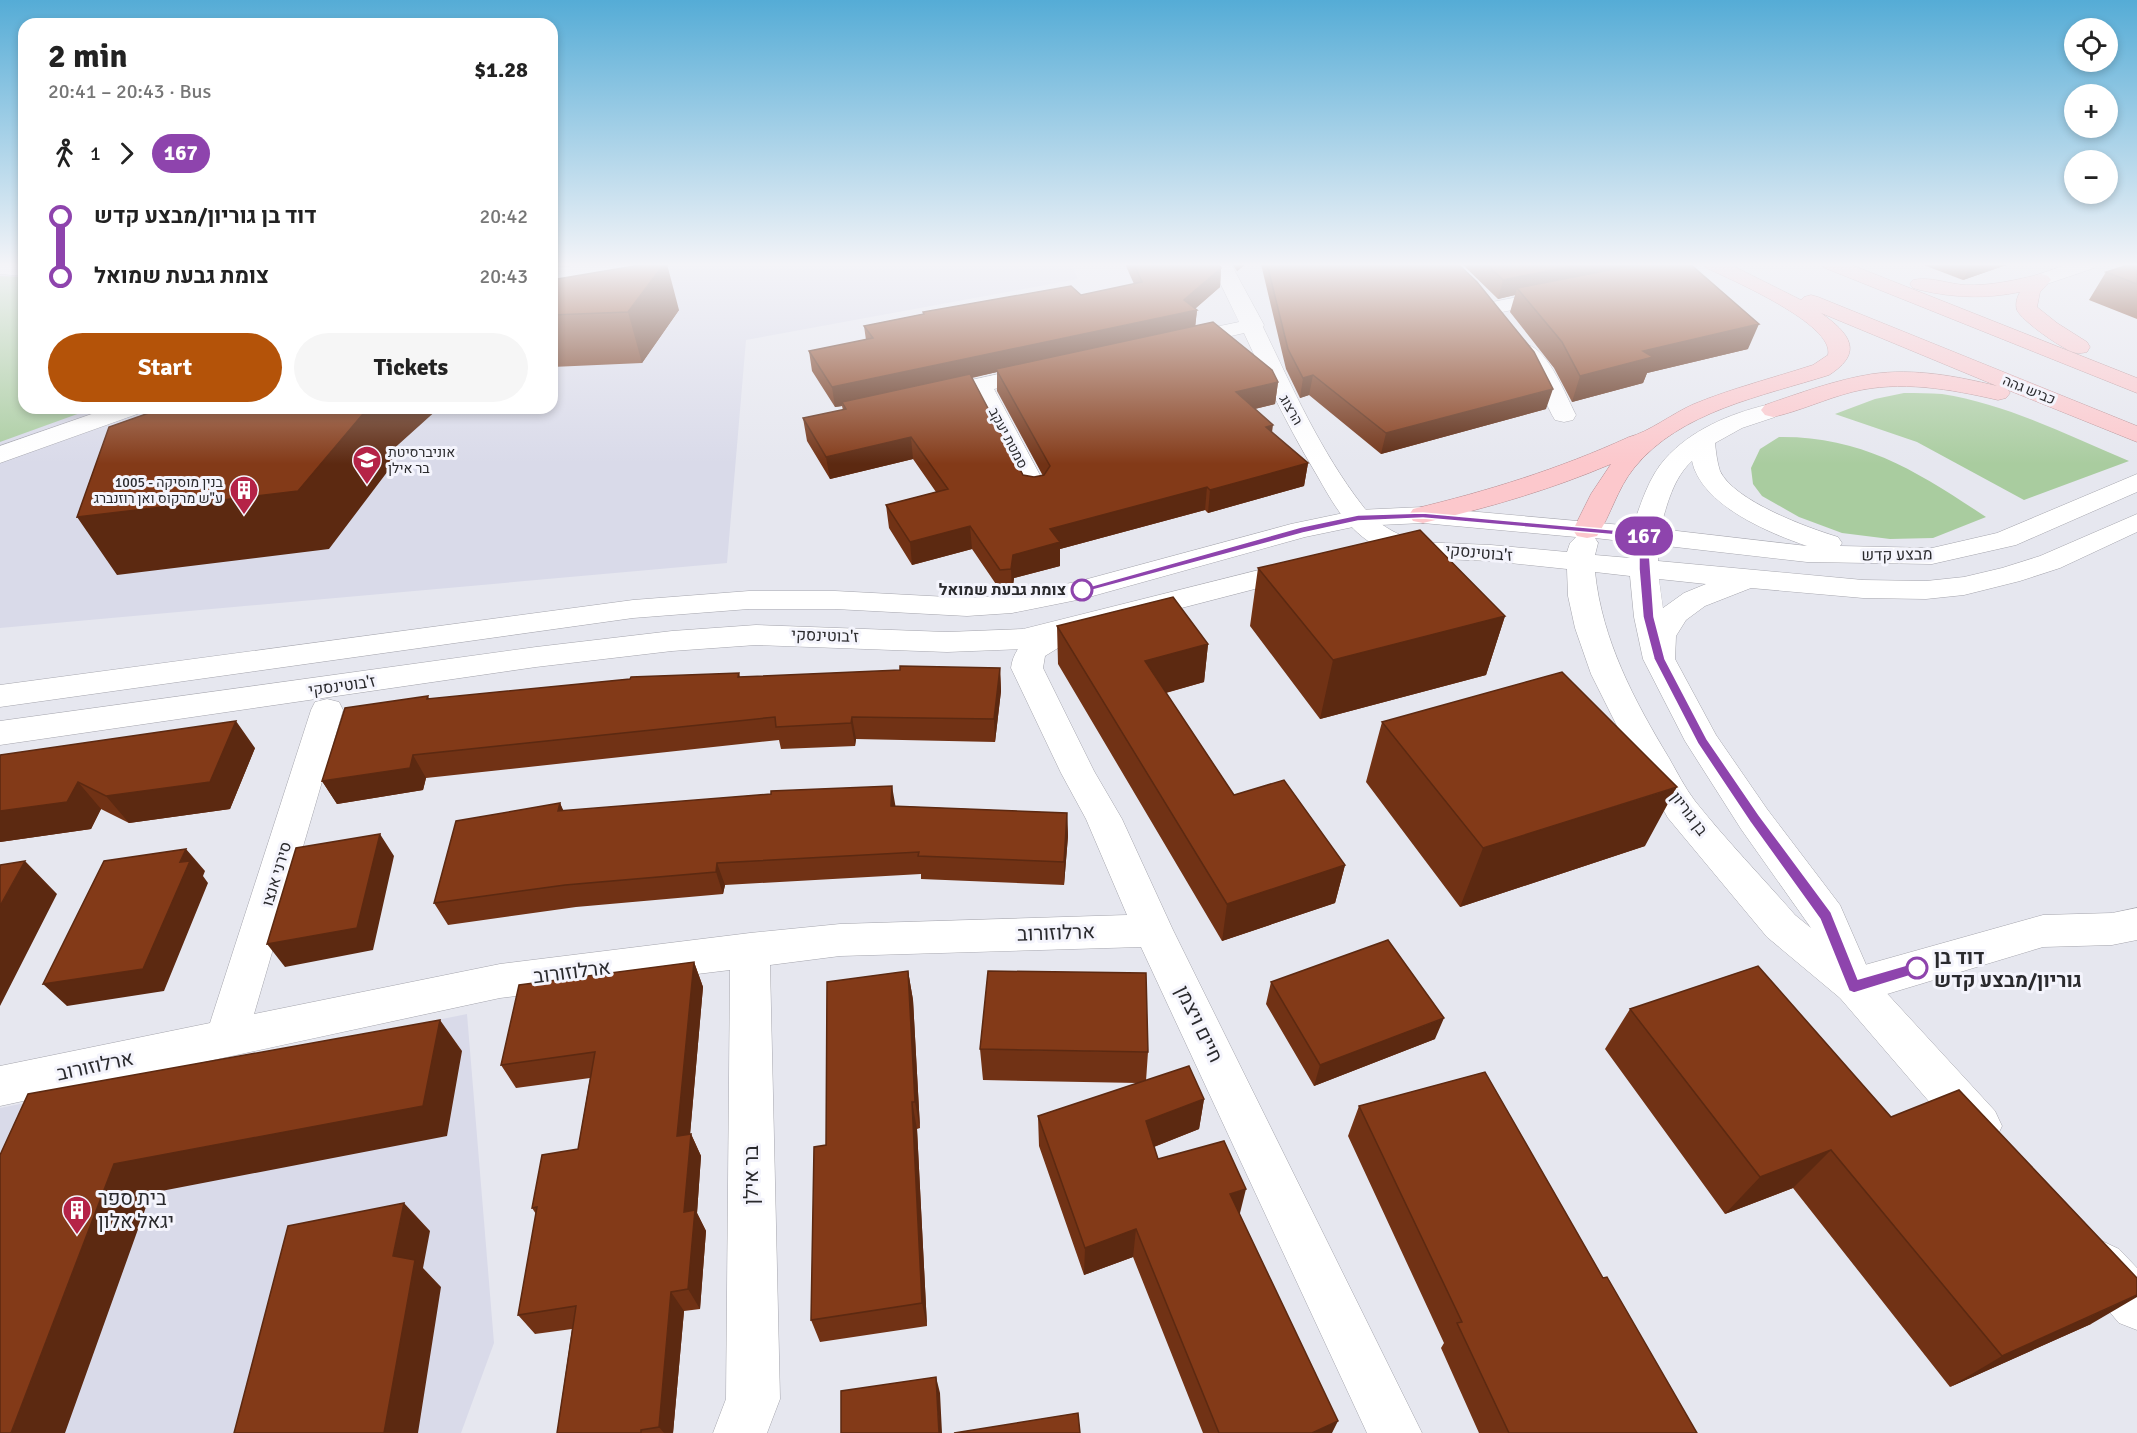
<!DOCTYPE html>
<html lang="en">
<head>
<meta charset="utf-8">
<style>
	:root { --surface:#fff; --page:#f6f6f6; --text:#222; --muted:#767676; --accent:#b45309 }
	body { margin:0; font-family:Signika,Heebo,sans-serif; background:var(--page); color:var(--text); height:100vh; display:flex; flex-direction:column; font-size:22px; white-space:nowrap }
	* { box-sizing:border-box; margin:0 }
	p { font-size:20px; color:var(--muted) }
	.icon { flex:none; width:33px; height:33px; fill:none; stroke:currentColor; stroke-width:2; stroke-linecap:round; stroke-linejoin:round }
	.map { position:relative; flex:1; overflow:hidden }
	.panel { position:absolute; left:18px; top:18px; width:540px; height:396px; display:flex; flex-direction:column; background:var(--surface); border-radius:18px; box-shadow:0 3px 9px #0003 }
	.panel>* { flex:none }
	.badge { padding:0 12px; border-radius:20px; font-size:21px; line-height:39px }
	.controls { position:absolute; left:2064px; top:18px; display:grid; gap:12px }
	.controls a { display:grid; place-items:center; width:54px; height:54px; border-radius:50%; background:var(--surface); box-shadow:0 3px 9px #0003; font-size:30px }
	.map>.badge { position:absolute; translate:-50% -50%; box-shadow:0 0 0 3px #fff }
	.legs { display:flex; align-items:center; gap:9px; height:66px; padding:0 30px; font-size:20px }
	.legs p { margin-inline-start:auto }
	.headline { display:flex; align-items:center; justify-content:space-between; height:102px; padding:0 30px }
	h1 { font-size:33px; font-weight:700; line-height:45px }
	.cta { display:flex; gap:12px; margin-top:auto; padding:12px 30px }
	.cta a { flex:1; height:69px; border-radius:36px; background:var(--accent); color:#fff; font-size:24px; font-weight:700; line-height:69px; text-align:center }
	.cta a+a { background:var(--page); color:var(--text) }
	ul { padding:0 30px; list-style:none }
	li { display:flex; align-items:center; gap:21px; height:60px; font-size:22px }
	li i { display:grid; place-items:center; width:9px; height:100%; margin:0 8px; background:currentColor }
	li i::after { content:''; width:15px; height:15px; margin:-8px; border:4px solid; border-radius:50%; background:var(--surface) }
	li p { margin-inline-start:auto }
	li:first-child i { background:linear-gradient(#0000 50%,currentColor 0) }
	li:last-child i { background:linear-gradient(currentColor 50%,#0000 0) }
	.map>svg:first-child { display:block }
	.built { fill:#d9dae9 }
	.green { fill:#a9cc9f }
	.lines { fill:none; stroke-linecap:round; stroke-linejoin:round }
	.minor-casing { stroke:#a5a5ad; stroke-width:1 }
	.tertiary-casing { stroke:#a5a5ad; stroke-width:1 }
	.trunk-casing { stroke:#b2888c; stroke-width:1 }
	.minor { fill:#fff; fill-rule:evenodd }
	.tertiary { fill:#fff; fill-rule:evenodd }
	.trunk { fill:#fcc8cc; fill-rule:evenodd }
	.wall { fill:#713215; fill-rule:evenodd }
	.shaded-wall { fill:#5c2911 }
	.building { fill:#833a18; stroke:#5c2911; stroke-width:1.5 }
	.line-1 { fill:#8e44ad; stroke:#fff; stroke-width:1.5 }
	.stop-1-dot { fill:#fff; stroke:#8e44ad; stroke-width:3 }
	.labels { text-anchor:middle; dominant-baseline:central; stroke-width:6; stroke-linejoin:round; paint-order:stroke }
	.far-street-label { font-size:14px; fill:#2a2a2d; stroke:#f4f4fc }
	.far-poi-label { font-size:14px; fill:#2a2a2d; stroke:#f4f4fc; text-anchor:start }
	.street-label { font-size:16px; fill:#2a2a2d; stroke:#f4f4fc }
	.stop-label { font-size:16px; font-weight:bold; fill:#2a2a2d; stroke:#f4f4fc; text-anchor:end }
	.near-street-label { font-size:20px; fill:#2a2a2d; stroke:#f4f4fc }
	.near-stop-label { font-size:20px; font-weight:bold; fill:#2a2a2d; stroke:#f4f4fc; text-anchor:start }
	.near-poi-label { font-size:20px; fill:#2a2a2d; stroke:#f4f4fc; text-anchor:start }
</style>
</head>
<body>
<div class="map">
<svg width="2137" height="1433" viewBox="0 0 2137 1433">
	<rect width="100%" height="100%" fill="#e6e7ef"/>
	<path class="built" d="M0,264h24v144h528v-144h519l7,15 -332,61 -19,223 -727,65z
		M467,1014l27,329 -33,90h-461v-325z"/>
	<path class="green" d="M0,276l24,1v131h70l-94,34z
		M1904,393c13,0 26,0 38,1 65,10 127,42 187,67l-105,39 -107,-58 -82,-28 40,-15z
		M1779,437c84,-1 139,35 207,80l-53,21 -43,1 -48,-6 -43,-16 -37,-21 -9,-12 -2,-16 9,-19z"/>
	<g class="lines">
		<g class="minor-casing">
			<path id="minor" d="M0,264h24v12l-24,-2z
				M591,264h61l-3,4 -7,2 -90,10v-12z
				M1211,264h20l33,61 -1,2c29,60 58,125 99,178 7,10 17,18 27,24 10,6 21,9 27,18l-4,6c-23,6 -49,-13 -64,-30 -12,-14 -21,-30 -30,-46 -28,-46 -51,-94 -74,-144l-64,15 -8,-2 -3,-5 3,-5 67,-14z
				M2069,264h28l-3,4 -53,18 -7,-2 -3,-4 3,-4z
				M1555,290l7,2 3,4 -3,4 -70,14 -7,-2 -4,-4 4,-4 7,-2z
				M1528,345c21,6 38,51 48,70l-3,5 -9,2 -9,-2 -3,-5 -22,-45 -13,-18 3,-5z
				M1039,365l8,2 3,5 -3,5 -53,12 54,101 -4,6 -9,2 -9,-2 -4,-6 -49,-96 -39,8 -8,-2 -4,-5 4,-5z
				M109,408h35l-4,5 -140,50v-17z
				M1065,620l11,3 4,7 -4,7 -31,19 -2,12 51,103 28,48 51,111 249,503h-55l-226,-486 -301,9 -70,9 10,434 -13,34h-54l13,-34 4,-429 -230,28 -500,108v-40l210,-43 101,-313 4,-8 12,-3 12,3 4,8 -89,304 246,-50 250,-31 90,-9 287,-9 -41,-96 -25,-46 -50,-105c3,-27 30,-41 54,-48z
				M2137,908v32l-25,5 -69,2 -189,57 -14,-6 -6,-12 6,-12 14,-6 189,-53 69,-2z"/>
		</g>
		<g class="tertiary-casing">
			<path id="tertiary" d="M1766,405l9,2 3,5 -3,5 -33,11 -27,15c1,9 2,19 5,28 14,30 88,57 118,66l4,6 -2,3 92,2 65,-15 140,-59v18l-121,53 -84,19 -125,-2 -149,-17v16l205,19 63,1 38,-4 38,-9 38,-12 97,-42v18l-77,36 -40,13 -56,14 -38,4 -63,-1 -112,-10 -46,18 -19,14 -10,16 -1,23 41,76 51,74 73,96 31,71 124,135 7,15 -7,15 -16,6 -16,-6 -123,-143 -73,-61 -99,-119 -42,-74 -35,-70 -16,-46 -7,-32 -1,-27 -76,-8 -98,-4 -10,-2 -4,-6 4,-6 10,-2 98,4 76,7 3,-9 6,-6 -153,-14 -65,3 -53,11 -223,62 -70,14 -45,3 -132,-7h-86l-116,9 -633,89v-22l633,-85 116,-9h86l132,7 45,-3 68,-14 211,-57 67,-14 65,-3 210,19c8,-23 16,-49 32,-67 26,-29 64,-45 101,-54zM1692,461c9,44 77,72 115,85l-147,-17c7,-24 13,-51 32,-68zM1595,538l35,4v16l-35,-3 3,-12zM1595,572l35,4 4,41 9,42 42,82 56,88 70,99 -16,-13c-33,-38 -69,-75 -100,-114 -10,-13 -18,-29 -26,-43 -35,-58 -67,-118 -74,-186zM1659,579l47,5 -22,9 -21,15z
				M1299,560l10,3 4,6 -4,6 -286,74 -76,3 -191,-7 -84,6 -136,16 -536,78v-24l536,-74 136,-16 84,-6 191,7 76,-3z
				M2102,1241l17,8 18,19v62l-18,-7 -34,-40 -8,-17 8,-17z"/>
		</g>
		<g class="trunk-casing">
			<path id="trunk" d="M1704,264h25l72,36 3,-3 7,-2 7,2 319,129v16l-129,-52 2,3 -4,5 -8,2c-48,-11 -98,-20 -146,-8 -27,7 -52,19 -79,25l-8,-2 -4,-5 4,-5c35,-12 70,-25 107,-31 42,-6 84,2 125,12l-176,-73c28,20 44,39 8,62 -66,21 -149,36 -195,93 -17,21 -23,47 -37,68l-10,2 -10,-2 -4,-6 18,-36 20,-30c-61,26 -124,44 -188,59l-10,-2 -4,-6 4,-6c75,-18 146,-40 216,-72 20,-5 44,-24 65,-33 39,-16 79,-26 119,-39l15,-10c7,-31 -97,-75 -121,-87z
				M1822,264h27l288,114v15l-312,-125z
				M2041,274l7,2 3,4 -11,12 -3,15 20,16 30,19 3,5 -3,5c-5,1 -9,2 -14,0 -12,-4 -51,-31 -56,-42 -2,-6 0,-13 3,-18 -34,7 -66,6 -100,-2l-7,-2 -3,-4 3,-4c16,-4 36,4 52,5 26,1 51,-5 76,-11z"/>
		</g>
		<use href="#minor" class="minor"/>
		<use href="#tertiary" class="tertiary"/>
		<use href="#trunk" class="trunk"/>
	</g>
	<path class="wall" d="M1125,264h94l2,4 -1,19 -25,22 2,1 -2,16 83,56 -3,22 -20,5 17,23 36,31 -4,23 -96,27 -3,-3 -145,39v17l-46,12 -2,15h-10l-30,-44 -60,16 -23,-37 -3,-23 50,-13 -23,-33 -83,20 -23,-38 -4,-23 40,-8 -1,-4 -7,1 -23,-36 -3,-20 57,-11 -2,-14 59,-12v-2l158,-17 53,-11zM997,372v19l46,85 -9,1 -11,-2 -51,-97z
		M1232,264h14l-9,7z
		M1261,264h197l88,145 -165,45 -72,-59 -9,3 -14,-29z
		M1462,264h228l58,85 -101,24 -4,10 -71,19 -18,-34 -44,-56 5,-17 -17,4z
		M1921,264h88l-46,16z
		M2137,264v55l-48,-19 17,-28z
		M552,280l127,30 -37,53 -90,4z
		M1258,568l247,48 -19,59 -166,44 -70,-93z
		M1057,626l151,18 -4,38 -38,11 68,102 111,70 -10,38 -113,38 -164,-277z
		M1000,668l1,23 -6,51 -139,-3 -1,7 -74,3 -2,-9 -353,38 -3,12 -86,14 -15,-23 106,-85 1,3 201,-20 109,-6 1,4z
		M1382,722l263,124 -185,61 -94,-125z
		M255,748l-25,61 -101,14 -28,-14 -10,20 -91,13v-87z
		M560,803l3,8 333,-5 171,7 1,23 -4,49 -143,-6v-5l-196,11 -2,9 -147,13 -128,18 -14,-22z
		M694,962l9,25 -13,147h1l10,22 -4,57 9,18 -6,78 -16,2 -11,122h-116l15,-104 -37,5 -17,-19 18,-101 -4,-6 46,-59 12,-71 -74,10 -15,-23z
		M908,971l5,29 7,128 -3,1 10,197 -107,16 -9,-22 15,-175z
		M1271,982l164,57 -121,47 -48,-82z
		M1630,1009l261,108 200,207 -141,63 -157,-199 -68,26 -120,-165z
		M980,1049l168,3 -2,29 58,18 -5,30 -45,18 4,12 82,56 92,218h-129l-70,-176 -49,18 -45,-129 -1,-30 100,-33 -155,-3z
		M1359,1106l244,172 94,155h-218l-38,-85 3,-5 -96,-207z"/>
	<path class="shaded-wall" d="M664,264h3l12,46 -37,53 -14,-51z
		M1238,264h8l-9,7z
		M1582,264h76l-141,24 -2,7 -17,4 5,-19z
		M1972,264h37l-46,16z
		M1221,268l-1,19 -28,24 5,-1 -2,19 -199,40 1,3 -153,33 -2,-3v4l-7,1 -3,-20 352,-87z
		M1759,324l-11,25 -101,24 -4,10 -71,19 8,-26 63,-25z
		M1313,375l-4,20 -9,3 3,-20z
		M1278,382l-3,22 -42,10 3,-22z
		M1553,389l-7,20 -165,45 5,-21z
		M354,408h85l-50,45 5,10 -65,86 -212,26 -40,-58z
		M1273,425l-3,22 -4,-20z
		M911,437l2,22 -83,20 -4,-22z
		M1308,463l-4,23 -96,27 2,-23z
		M1207,487l-2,23 -145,39v17l-46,12 -2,15 -1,-24 2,-14 37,-26z
		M970,526l2,23 -60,16 -2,-23z
		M1505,616l-19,59 -166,44 13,-59z
		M1208,644l-4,38 -61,17 2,-38z
		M1000,668l1,23 -6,51 -1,-23z
		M852,717l4,22 -1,7 -4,-23z
		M236,721l19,27 -25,61 -101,14 -23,-27z
		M413,755l13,23 -3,12 -86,14 -15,-23z
		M78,782l23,27 -10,20 -91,13v-31z
		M892,786l4,23 -5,-3z
		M1677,787l-32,59 -185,61 23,-59z
		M560,803l10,22 -12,-14z
		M1067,813l1,23 -4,49v-23z
		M380,834l14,22 -21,94 -88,17 -18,-23z
		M186,849l19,22 -2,5 5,7 -44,108 -97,15 -24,-22 137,-122z
		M25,861l32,33 -57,112v-100z
		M717,863l8,22 -2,9 -7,-22z
		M1345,865l-10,38 -113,38 5,-37z
		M694,962l9,25 -15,171 -11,-22z
		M908,971l5,29 7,128 -5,-26z
		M1444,1018l-9,21 -121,47 6,-21z
		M440,1020l22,31 -15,85 -296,57 -86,240h-54l103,-269z
		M1204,1099l-5,30 -56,22 3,-30z
		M912,1102l5,27 10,197 -5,-23z
		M691,1134l10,22 -4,57 9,18 -6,78 -12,-20 -4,-77z
		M1831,1150l-38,38 -68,26 35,-37z
		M1246,1189l-7,28 -9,-23z
		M404,1203l26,28 -7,37 18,19 -23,146h-34l9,-177z
		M1136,1229l-3,28 -49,18 1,-27z
		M671,1292l13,19 -11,122h-9l-5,-6z
		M2137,1295v2l-46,27 -141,63 52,-31z
		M936,1377l4,16 2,40h-3z
		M1338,1421l-6,12h-20z"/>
	<path class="building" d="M646,264h18l-36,48 -76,3v-35z
		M1134,264h85l2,4 -37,32 13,10 -365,77 -23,-36 64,-13 -9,-12 60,-12 -1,-2 148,-26 10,9 61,-13z
		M1267,264h191l19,18 57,70 19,37 -167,44 -73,-58 -10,3 -15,-29z
		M1486,264h96l-79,16z
		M1640,264h50l69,60 -116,27 10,6 -73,19 -18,-34 -45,-54z
		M2131,264h6v20l-31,-12z
		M1213,322l59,48 6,12 -42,10 37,33 -7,2 42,36 -98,27 -3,-3 -157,42 10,13 -47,13 -2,14 -11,1 -30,-44 -60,16 -24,-37 62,-16 -37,-52 -85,20 -23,-39 43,-9 -4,-7 128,-28 53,101 11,2 10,-2 6,-9 -54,-97z
		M163,408h205l-70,83 -221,26 32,-90z
		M1420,530l85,86 -172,44 -75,-92z
		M1173,597l35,47 -63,17 89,134 50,-15 61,85 -118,39 -170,-278z
		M900,666l100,2 -6,51 -142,-2 -1,6 -75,4 -1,-10 -362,38 -3,13 -88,13 23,-73 83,-12 -1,3 203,-20 1,-2 108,-4 -1,4 162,-7z
		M1562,672l115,115 -194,61 -101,-126z
		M236,721l-26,61 -104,14 -28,-14 -11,20 -67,9v-56z
		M892,786l-1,20 176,7 -3,49 -146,-6 1,-4 -202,11 -1,9 -151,13 -131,18 22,-82 104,-18 -2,8 213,-17v-3z
		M380,834l-23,94 -90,16 29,-96z
		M186,849l-6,13 10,-1 -47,108 -100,15 61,-123z
		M25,861l-25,45v-41z
		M1388,940l56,78 -124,47 -49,-83z
		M694,962l-17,174 14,-2 -7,78 11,-2 -7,79 -17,3 -12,135 -18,3v3h-84l19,-127 -58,9 19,-108 -5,1 10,-53 36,-6 17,-97 -94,13 18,-80z
		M1758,966l133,151 68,-27 178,188v17l-135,61 -171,-206 -71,27 -130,-168z
		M908,971l7,131h-3l10,201 -111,17 3,-173 12,-2 1,-163z
		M988,971l158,2 2,79 -168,-3z
		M440,1020l-17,86 -309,58 -103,269h-11v-278l28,-61z
		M1189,1066l15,33 -58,22 12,38 66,-18 22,48 -16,5 108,227 -26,12h-93l-83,-204 -51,19 -47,-132z
		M1485,1072l118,206 4,-1 90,156h-188l-52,-110 5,-1 -103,-216z
		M404,1203l-11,53 22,4 -31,173h-150l54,-207z
		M936,1377l3,56h-98v-42z
		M1078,1413l2,20h-126z"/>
	<linearGradient id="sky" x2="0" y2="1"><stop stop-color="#55acd6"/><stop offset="0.57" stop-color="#f4f4f8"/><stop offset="1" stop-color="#f4f4f8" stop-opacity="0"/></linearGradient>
	<rect width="2137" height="464" fill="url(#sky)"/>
	<path class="line-1" d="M1423,513l225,20 6,84 11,42 42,80 52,76 72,97 27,67 59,-17 5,2 2,4 -2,4 -68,21 -5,-2 -29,-72 -70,-97 -52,-78 -44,-85 -11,-42 -4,-48v-32l-216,-19 -65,3 -55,12 -221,60 -5,-3 224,-63 57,-12z"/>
	<defs>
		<g id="university-pin" transform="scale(1.5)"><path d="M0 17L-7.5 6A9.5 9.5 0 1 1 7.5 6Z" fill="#b52347" stroke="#f4f4fc"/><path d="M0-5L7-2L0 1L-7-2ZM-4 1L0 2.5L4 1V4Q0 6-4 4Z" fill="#fff"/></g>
		<g id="building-pin" transform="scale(1.5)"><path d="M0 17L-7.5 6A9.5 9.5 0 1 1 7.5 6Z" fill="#b52347" stroke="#f4f4fc"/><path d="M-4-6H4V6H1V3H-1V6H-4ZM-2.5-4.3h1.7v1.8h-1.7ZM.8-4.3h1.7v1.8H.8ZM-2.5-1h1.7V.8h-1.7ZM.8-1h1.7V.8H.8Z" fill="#fff"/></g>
	</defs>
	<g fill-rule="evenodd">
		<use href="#university-pin" x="367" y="460"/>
		<use href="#building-pin" x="244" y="490"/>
		<use href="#building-pin" x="77" y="1210"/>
	</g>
	<g class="stop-1-dot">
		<circle cx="1082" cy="590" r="10"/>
		<circle cx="1917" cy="968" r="10"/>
	</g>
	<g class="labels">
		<g class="far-street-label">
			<text transform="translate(2029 390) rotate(22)">כביש גהה</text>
			<text transform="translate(1291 410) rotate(60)">הרצוג</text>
			<text transform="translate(1008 438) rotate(62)">סמטת יעקב</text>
		</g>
		<g class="far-poi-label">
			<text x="388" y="452">אוניברסיטת<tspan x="388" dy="16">בר אילן</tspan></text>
			<text x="223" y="482" text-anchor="end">1005 - בנין מוסיקה<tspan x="223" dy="16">ע"ש מרקוס ואן רוזנברג</tspan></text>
		</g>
		<g class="street-label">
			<text transform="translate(1479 553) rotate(5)">ז'בוטינסקי</text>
			<text transform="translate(1897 555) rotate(-1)">מבצע קדש</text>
			<text transform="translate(825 636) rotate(2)">ז'בוטינסקי</text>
			<text transform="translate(342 686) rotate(-8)">ז'בוטינסקי</text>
			<text transform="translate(1689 814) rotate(53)">בן גוריון</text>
			<text transform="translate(277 874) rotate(-73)">סירני אנצו</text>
		</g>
		<g class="stop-label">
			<text x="1066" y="590">צומת גבעת שמואל</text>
		</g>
		<g class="near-street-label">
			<text transform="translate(1056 933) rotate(-2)">ארלוזורוב</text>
			<text transform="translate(572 972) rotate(-7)">ארלוזורוב</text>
			<text transform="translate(1199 1024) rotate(64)">חיים ויצמן</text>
			<text transform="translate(95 1066) rotate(-12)">ארלוזורוב</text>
			<text transform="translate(751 1175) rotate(-90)">בר אילן</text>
		</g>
		<g class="near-stop-label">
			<text x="1934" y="957">דוד בן<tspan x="1934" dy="23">גוריון/מבצע קדש</tspan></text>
		</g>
		<g class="near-poi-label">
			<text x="98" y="1198">בית ספר<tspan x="98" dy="23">יגאל אלון</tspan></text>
		</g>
	</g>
</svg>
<div class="controls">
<a><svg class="icon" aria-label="locate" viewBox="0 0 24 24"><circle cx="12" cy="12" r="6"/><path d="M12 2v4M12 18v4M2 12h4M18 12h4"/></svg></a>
<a>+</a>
<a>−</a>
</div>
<b class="badge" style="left:1644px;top:536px;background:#8e44ad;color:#fff">167</b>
<section class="panel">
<div class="headline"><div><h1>2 min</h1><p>20:41 – 20:43 · Bus</p></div><b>$1.28</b></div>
<div class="legs"><svg class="icon" aria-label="walk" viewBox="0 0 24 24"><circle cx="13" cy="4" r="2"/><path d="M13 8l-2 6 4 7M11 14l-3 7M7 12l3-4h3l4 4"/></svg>1<svg class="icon" aria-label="forward" viewBox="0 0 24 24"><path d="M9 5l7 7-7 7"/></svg><b class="badge" style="background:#8e44ad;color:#fff">167</b></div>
<ul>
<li><i style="color:#8e44ad"></i><b>דוד בן גוריון/מבצע קדש</b><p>20:42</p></li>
<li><i style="color:#8e44ad"></i><b>צומת גבעת שמואל</b><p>20:43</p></li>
</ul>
<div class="cta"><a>Start</a><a>Tickets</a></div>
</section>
</div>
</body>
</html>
